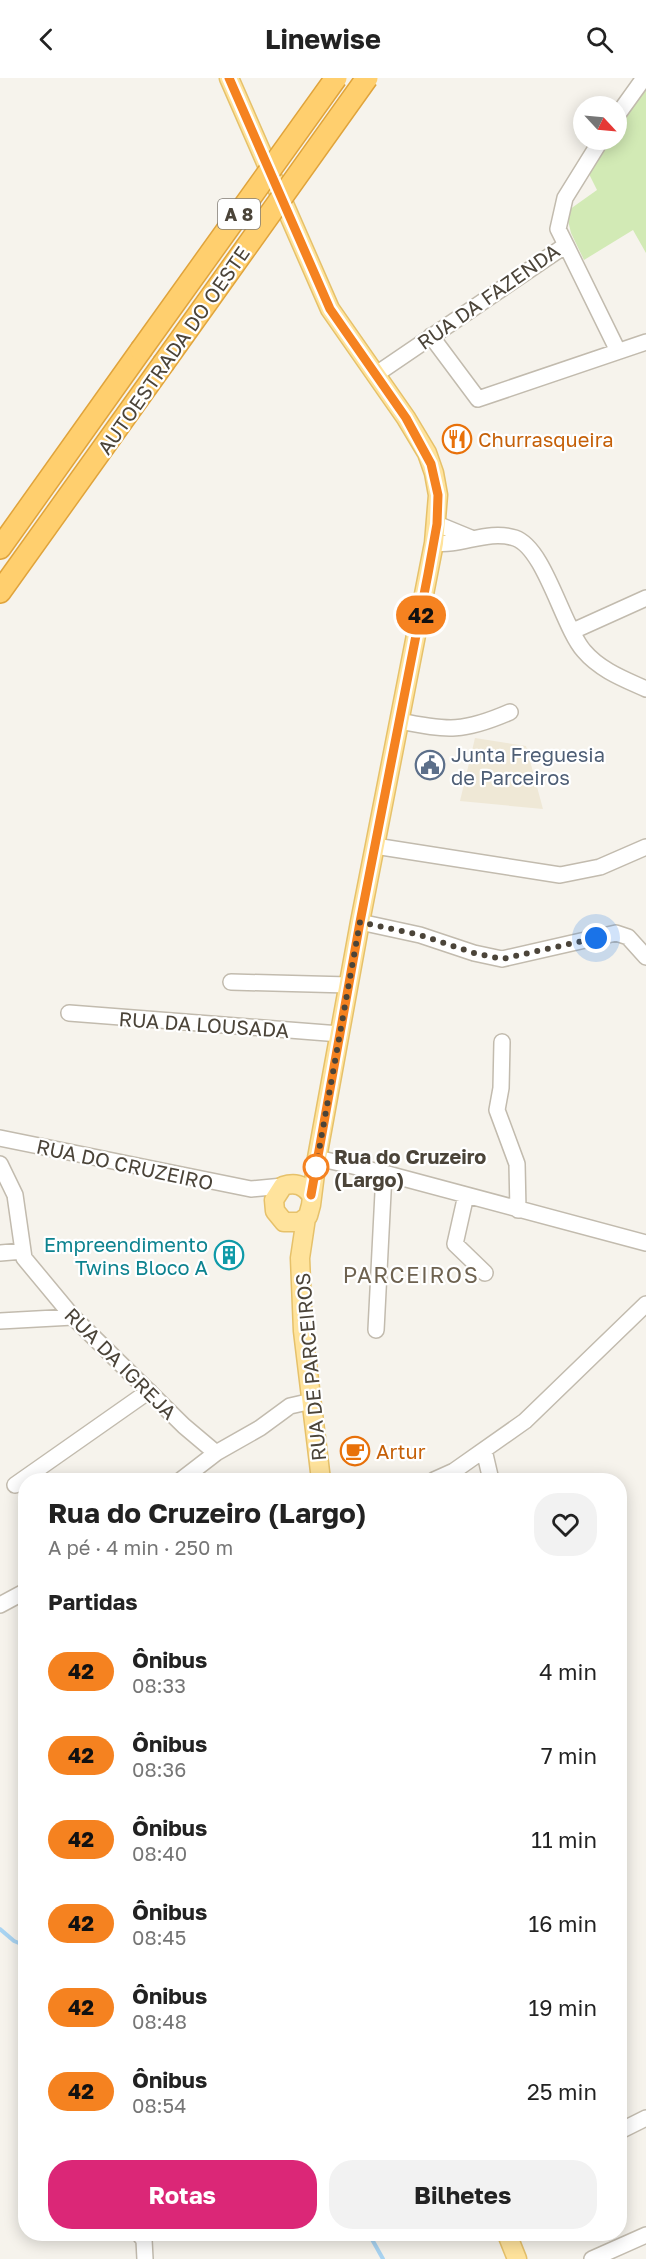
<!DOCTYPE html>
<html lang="pt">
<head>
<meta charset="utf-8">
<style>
	:root { --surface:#fff; --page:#f2f2f2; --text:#222; --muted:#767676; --accent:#db2777 }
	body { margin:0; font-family:"Golos Text",sans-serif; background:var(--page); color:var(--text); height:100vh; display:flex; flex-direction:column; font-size:22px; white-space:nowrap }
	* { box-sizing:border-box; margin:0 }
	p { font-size:20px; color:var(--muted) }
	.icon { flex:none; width:33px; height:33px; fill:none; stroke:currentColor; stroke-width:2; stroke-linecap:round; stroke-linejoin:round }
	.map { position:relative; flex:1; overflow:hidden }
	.panel { position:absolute; left:18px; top:1395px; width:609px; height:768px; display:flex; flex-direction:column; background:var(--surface); border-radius:24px; box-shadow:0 3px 15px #0003 }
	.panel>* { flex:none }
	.badge { padding:0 12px; border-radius:20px; font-size:21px; line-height:39px }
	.needle { width:39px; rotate:116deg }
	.fabs { position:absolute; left:573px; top:18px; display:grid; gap:12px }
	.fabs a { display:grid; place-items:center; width:54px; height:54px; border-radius:50%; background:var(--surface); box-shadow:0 3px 15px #0003; font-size:30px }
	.you { position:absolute; width:30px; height:30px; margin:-15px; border:4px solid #fff; border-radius:50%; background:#1a73e8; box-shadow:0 0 0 9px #1a73e833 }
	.map>.badge { position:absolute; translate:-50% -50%; box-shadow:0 0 0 3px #fff }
	h2 { padding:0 30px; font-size:22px; line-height:54px }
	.round { display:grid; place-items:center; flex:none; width:63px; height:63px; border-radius:24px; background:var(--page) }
	.head { display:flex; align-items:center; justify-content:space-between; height:102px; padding:0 30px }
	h1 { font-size:28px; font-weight:700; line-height:45px }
	.action { display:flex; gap:12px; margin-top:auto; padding:12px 30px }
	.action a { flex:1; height:69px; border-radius:24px; background:var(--accent); color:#fff; font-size:24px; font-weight:700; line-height:69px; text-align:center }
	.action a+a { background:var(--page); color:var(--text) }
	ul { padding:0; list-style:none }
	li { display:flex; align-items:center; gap:18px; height:84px; padding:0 30px }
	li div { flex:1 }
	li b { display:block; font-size:22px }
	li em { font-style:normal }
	li .badge { min-width:66px; font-weight:700; text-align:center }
	header { display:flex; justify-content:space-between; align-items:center; height:78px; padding:0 30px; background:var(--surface); font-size:27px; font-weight:700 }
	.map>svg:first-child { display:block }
	.education { fill:#efe8d6 }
	.green { fill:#d2eab5 }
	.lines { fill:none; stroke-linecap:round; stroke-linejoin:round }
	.stream { stroke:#a9d4f2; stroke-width:4 }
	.minor-casing { stroke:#c2bbae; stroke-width:18 }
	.major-casing { stroke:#e6c16a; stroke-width:21 }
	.highway-casing { stroke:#e0a43c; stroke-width:24 }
	.minor { stroke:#fff; stroke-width:15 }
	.major { stroke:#ffe39c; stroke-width:18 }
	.highway { stroke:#ffcf6e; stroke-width:21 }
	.highway-bridge-casing { stroke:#e0a43c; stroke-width:24; stroke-linecap:butt }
	.highway-bridge { stroke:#ffcf6e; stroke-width:21 }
	.line-casing { stroke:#fff; stroke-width:14 }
	.line { stroke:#f58220; stroke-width:9 }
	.walk { stroke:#4b4439; stroke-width:6; stroke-dasharray:0 10.8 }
	.stop-dot { fill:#fff; stroke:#f58220; stroke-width:3 }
	.labels { text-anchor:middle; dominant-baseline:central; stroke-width:4.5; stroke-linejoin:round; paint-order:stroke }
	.shield { fill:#fff; stroke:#817c74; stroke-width:1.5 }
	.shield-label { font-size:18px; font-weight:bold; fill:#4b4439 }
	.street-label { font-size:20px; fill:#4b4439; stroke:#fff }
	.food-label { font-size:20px; fill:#c56008; stroke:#fff; text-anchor:start }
	.service-label { font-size:20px; fill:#4e5e75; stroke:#fff; text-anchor:start }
	.stop-label { font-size:20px; font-weight:bold; fill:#4b4439; stroke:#fff; text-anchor:start }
	.culture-label { font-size:20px; fill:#0d838f; stroke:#fff; text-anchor:end }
	.quarter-label { font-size:22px; letter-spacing:1.5px; fill:#6e6250; stroke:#fff }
</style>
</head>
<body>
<header><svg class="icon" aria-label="back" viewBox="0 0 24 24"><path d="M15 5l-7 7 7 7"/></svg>Linewise<svg class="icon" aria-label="search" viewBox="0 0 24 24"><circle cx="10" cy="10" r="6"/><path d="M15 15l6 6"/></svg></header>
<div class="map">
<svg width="646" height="2181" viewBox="0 0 646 2181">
	<rect width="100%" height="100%" fill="#f6f3ec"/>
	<path class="education" d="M475,660l51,8 17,63 -83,-8z"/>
	<path class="green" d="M646,8v167l-13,-23 -49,30 -13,-27 -5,-21 31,-22 -10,-20 22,-30h7l1,-12z"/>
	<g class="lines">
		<path class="stream" d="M0,1851l14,12 12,5
			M369,2156l14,25"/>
		<g class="minor-casing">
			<path id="minor" d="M616,39l28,-39
				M566,167l52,106
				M431,258l47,63 168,-57
				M375,297l191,-130 -8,-16 7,-31 36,-58
				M437,446l34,14
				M434,465c27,4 53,-14 81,-5 30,10 48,90 69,113 16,19 40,28 62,38
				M573,553l73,-33
				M400,643c48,10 64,11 110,-9
				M375,768l185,29 40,-8 46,-20
				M360,844l60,13 54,18 28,6 114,-26 12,4 18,20
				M231,904l118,3
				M69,935l271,21
				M502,964l-1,46 -4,22 20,54 1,46
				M0,1060l251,51 32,-3
				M317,1080l67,15 262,70
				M0,1086l15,31 9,63 49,59 111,109 32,27 44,-25 30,-22 22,-5
				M466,1117l-11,49 30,29
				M0,1175l23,-2
				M0,1243l73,-4
				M376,1252l8,-157
				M484,1372l7,30
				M181,1402l35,-27
				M434,1402l20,-9 71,-50 121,-117
				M15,1407l134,-94
				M0,1527l26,-14
				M620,2053l26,-13
				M139,2156l5,6 1,19
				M592,2181l54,-24"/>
		</g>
		<g class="major-casing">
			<path id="major" d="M229,0l101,231 76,109 21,35 7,20 4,22 -4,48 -74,379 -43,236 -6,47 -3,11 -8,6h-16l-9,-11 -1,-11 9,-14c12,-4 21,-1 28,9
				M306,1140l-6,40 3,73 18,149
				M507,2156l10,25"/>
		</g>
		<g class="highway-casing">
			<path id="highway" d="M0,470l141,-198
				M0,514l163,-228"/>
		</g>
		<use href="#minor" class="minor"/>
		<use href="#major" class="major"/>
		<use href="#highway" class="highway"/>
		<g class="highway-bridge-casing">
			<path id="highway-bridge" d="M141,272l195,-272
				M163,286l204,-286"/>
		</g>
		<use href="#highway-bridge" class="highway-bridge"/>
	</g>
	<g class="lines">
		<g class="line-casing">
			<path id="line" d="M229,0l101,231 76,109 25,46 7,31 -1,29 -9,50 -68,348 -49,273"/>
		</g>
		<use href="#line" class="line"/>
		<path class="walk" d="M316,1089l44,-245 60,13 54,18 28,6 94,-21"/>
	</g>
	<defs>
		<g id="restaurant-ring" transform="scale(1.5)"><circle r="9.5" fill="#fff" stroke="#e8710a" stroke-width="1.5"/><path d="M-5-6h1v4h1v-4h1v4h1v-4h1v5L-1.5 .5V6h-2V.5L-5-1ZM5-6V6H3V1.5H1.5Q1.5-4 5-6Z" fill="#e8710a"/></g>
		<g id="civic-ring" transform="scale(1.5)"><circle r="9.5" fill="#fff" stroke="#5c6f8a" stroke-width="1.5"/><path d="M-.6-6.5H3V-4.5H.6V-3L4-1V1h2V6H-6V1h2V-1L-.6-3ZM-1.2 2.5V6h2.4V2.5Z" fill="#5c6f8a"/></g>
		<g id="building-ring" transform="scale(1.5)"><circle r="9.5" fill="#fff" stroke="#0f9aa8" stroke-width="1.5"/><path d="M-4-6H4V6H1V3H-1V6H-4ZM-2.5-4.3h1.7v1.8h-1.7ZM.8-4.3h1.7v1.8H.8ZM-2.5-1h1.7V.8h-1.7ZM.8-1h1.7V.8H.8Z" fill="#0f9aa8"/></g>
		<g id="cafe-ring" transform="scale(1.5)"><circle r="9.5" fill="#fff" stroke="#e8710a" stroke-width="1.5"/><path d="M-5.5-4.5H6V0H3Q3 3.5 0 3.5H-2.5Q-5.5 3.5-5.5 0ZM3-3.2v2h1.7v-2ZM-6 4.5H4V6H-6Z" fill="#e8710a"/></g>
	</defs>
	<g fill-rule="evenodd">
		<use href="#restaurant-ring" x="457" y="361"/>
		<use href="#civic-ring" x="430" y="687"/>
		<use href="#building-ring" x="229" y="1177"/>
		<use href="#cafe-ring" x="355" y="1373"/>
	</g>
	<circle class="stop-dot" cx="316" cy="1089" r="12"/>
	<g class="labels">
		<rect class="shield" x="218" y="121" width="42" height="30" rx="4.5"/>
		<g class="shield-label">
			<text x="239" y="136">A 8</text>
		</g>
		<g class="street-label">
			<text transform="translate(488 218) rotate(-35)">RUA DA FAZENDA</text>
			<text transform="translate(173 272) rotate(-55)">AUTOESTRADA DO OESTE</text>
			<text transform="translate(204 946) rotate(4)">RUA DA LOUSADA</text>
			<text transform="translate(125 1086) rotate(12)">RUA DO CRUZEIRO</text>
			<text transform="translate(121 1285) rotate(45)">RUA DA IGREJA</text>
			<text transform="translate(310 1289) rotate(-95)">RUA DE PARCEIROS</text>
		</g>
		<g class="food-label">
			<text x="478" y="361">Churrasqueira</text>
			<text x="376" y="1373">Artur</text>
		</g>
		<g class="service-label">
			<text x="451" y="676">Junta Freguesia<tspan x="451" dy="23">de Parceiros</tspan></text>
		</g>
		<g class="stop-label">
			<text x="334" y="1078">Rua do Cruzeiro<tspan x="334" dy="23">(Largo)</tspan></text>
		</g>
		<g class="culture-label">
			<text x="208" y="1166">Empreendimento<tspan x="208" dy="23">Twins Bloco A</tspan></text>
		</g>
		<g class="quarter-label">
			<text x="411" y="1196">PARCEIROS</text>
		</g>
	</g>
</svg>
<div class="fabs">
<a><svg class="needle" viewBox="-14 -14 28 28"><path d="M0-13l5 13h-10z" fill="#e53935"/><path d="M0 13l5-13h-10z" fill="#767676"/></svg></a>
</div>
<div class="you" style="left:596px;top:860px"></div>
<b class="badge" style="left:421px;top:537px;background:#f58220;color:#111">42</b>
<section class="panel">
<div class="head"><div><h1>Rua do Cruzeiro (Largo)</h1><p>A pé · 4 min · 250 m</p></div><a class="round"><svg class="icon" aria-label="heart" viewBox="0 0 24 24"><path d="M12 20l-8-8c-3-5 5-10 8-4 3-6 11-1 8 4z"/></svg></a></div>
<h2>Partidas</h2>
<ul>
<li><span class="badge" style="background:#f58220;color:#111">42</span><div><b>Ônibus</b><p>08:33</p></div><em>4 min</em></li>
<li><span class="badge" style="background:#f58220;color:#111">42</span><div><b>Ônibus</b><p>08:36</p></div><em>7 min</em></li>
<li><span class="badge" style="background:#f58220;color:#111">42</span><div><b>Ônibus</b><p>08:40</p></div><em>11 min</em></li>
<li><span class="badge" style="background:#f58220;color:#111">42</span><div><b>Ônibus</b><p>08:45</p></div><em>16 min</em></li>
<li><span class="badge" style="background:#f58220;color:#111">42</span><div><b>Ônibus</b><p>08:48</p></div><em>19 min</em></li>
<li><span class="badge" style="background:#f58220;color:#111">42</span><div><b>Ônibus</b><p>08:54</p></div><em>25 min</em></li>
</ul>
<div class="action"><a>Rotas</a><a>Bilhetes</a></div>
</section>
</div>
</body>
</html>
